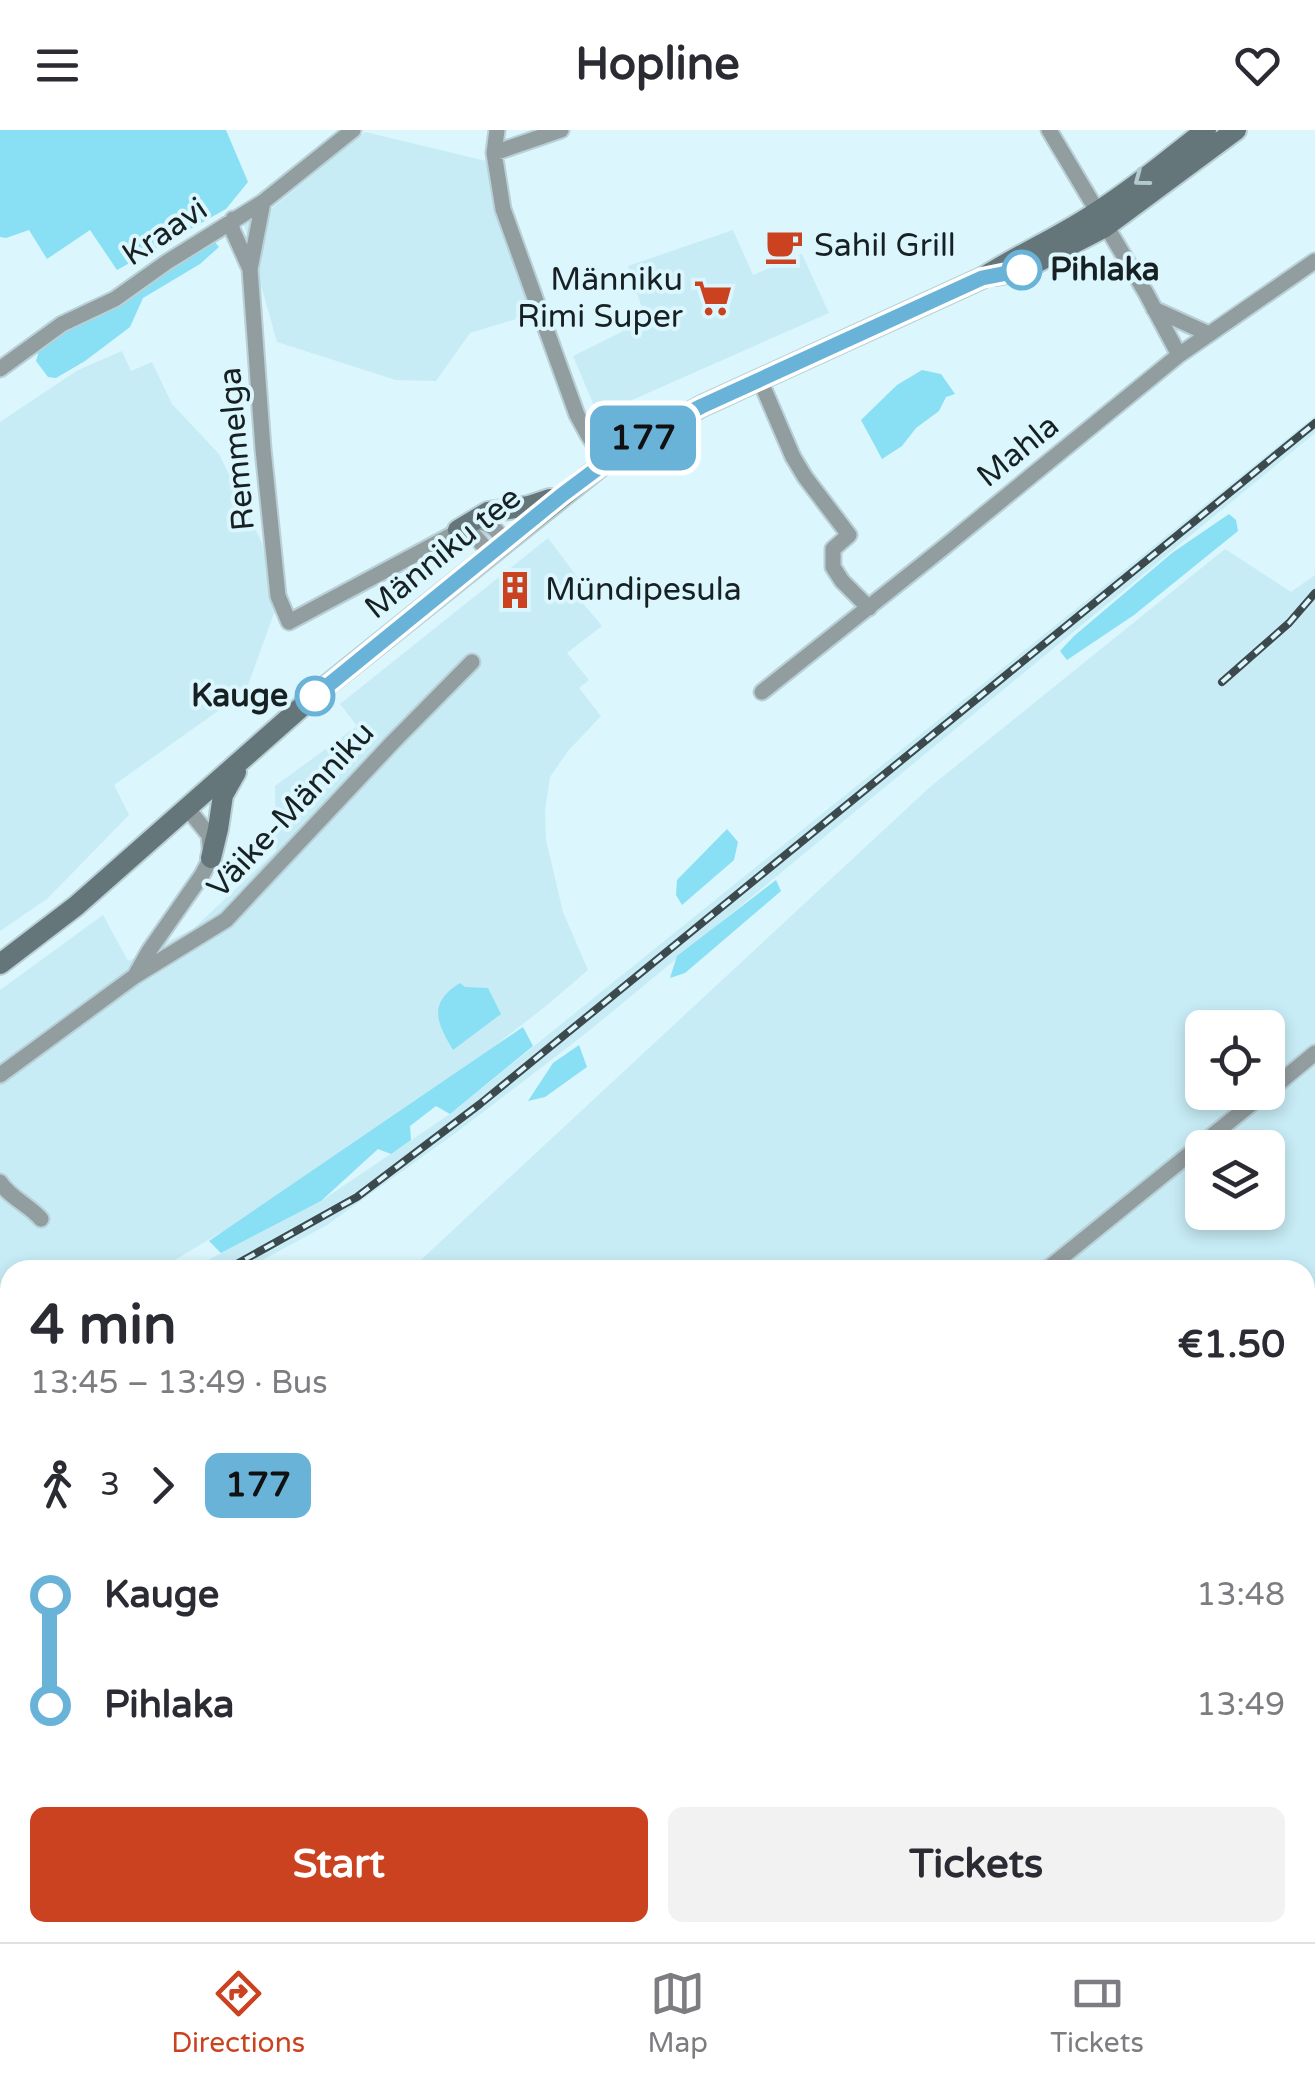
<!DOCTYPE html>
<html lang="en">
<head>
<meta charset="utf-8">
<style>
	:root { --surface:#fff; --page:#f2f2f3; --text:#2b2b33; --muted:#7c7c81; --line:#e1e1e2; --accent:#cb4220 }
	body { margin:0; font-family:"Varela Round",sans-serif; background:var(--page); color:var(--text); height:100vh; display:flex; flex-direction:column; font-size:38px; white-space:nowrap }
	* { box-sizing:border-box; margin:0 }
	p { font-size:32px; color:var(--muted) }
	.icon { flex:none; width:55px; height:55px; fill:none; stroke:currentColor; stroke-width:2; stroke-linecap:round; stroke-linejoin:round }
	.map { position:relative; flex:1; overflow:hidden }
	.panel { position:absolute; left:0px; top:1130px; width:1315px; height:682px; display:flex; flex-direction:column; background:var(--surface); border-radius:30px 30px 0 0; box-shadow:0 5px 15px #0003 }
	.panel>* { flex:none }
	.badge { padding:0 20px; border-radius:15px; font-size:35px; line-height:65px }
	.tools { position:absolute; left:1185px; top:880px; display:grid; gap:20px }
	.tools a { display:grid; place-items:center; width:100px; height:100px; border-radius:15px; background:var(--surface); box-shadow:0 5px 15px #0003; font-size:50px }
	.map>.badge { position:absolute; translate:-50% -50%; box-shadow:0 0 0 5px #fff }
	.legs { display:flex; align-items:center; gap:15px; height:110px; padding:0 30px; font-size:32px }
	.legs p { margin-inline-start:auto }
	.overview { display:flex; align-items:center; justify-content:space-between; height:170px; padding:0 30px }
	h1 { font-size:55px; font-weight:700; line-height:75px }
	.action { display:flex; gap:20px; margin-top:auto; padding:20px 30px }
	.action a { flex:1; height:115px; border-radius:15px; background:var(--accent); color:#fff; font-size:40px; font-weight:700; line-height:115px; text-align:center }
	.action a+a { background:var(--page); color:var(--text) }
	ul { padding:0 30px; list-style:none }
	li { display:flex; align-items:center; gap:35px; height:110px; font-size:38px }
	li i { display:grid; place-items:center; width:15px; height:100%; margin:0 12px; background:currentColor }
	li i::after { content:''; width:25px; height:25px; margin:-12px; border:8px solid; border-radius:50%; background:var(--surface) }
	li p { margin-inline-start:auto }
	li:first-child i { background:linear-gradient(#0000 50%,currentColor 0) }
	li:last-child i { background:linear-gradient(currentColor 50%,#0000 0) }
	header { display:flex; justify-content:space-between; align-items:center; height:130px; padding:0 30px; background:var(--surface); font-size:45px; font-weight:700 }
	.tab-bar { display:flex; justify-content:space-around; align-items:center; height:140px; border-top:2px solid var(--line); background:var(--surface); font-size:28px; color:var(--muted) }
	.tab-bar a { display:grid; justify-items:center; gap:5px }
	.tab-bar .selected { color:var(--accent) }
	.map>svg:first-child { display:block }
	.built { fill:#c7ecf5; fill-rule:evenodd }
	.green { fill:#89dff3 }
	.water { fill:#47b6ce }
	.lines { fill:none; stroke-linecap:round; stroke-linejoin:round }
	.street-casing { stroke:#b8d0d6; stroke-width:19 }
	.secondary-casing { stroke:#b8d0d6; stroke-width:24 }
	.street { stroke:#929da0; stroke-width:15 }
	.secondary { stroke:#65767a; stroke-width:20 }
	.rail-casing { stroke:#3d4a4d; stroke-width:8 }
	.rail { stroke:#dbf6fd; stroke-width:4; stroke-dasharray:11; stroke-linecap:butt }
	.oneway { stroke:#b2c9cf }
	.line-1-casing { stroke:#fff; stroke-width:22 }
	.line-1 { stroke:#69b3d9; stroke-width:15 }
	.stop-1-dot { fill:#fff; stroke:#69b3d9; stroke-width:5 }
	.labels { text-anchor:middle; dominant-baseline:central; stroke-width:8; stroke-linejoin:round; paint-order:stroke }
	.street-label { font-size:32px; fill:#172123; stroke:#dbf6fd }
	.poi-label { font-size:32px; fill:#172123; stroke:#dbf6fd; text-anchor:start }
	.stop-label { font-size:32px; font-weight:bold; fill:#172123; stroke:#dbf6fd; text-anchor:start }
</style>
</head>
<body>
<header><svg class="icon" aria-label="menu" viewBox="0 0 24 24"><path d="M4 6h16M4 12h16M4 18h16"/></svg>Hopline<svg class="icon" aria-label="heart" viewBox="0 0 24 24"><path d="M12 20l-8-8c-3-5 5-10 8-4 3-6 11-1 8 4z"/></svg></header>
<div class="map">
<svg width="1315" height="1812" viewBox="0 0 1315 1812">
	<rect width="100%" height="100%" fill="#dbf6fd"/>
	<path class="built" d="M365,2l138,33 26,150 -59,18 -34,48 -40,-1 -119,-38 -33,-117 27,-16z
		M733,100l20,45 49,-21 27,59 -231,102 -25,-59 73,-36 -18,-54z
		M122,221l9,20 21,-9 20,42 47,50 43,89 12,70 -28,78 -132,94 15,30 -82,84 -47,32v-509l78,-52z
		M1315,286v17l-730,601 -128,98 -130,93 -83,45h-55l132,-69 129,-87z
		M548,408l36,48 -9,8 27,32 -35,27 22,27 -10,8 22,28 -33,35 -18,26 -5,34 1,29 17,72 25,58 -42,36 -178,138 -203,122 -155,4v26l-10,5v-311l103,-75 25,46 65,-32 83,-78 -1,-65 82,-60 -17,-22z
		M1225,419l66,43 24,-17v1201l-10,8v-514h-895l520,-483zM1202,898h66v64h-66zM1202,1018h66v64h-66z
		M10,1416v181l-10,-14v-147z
		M1269,1802l7,10h-340l-7,-9z"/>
	<path class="green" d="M0,0h226l22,52 -22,27 -109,61 -27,-40 -43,29 -18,-29 -23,8 -6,-1z
		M214,111l5,6 -19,17 -57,34 -13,29 -45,34 -29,17 -8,-1 -12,-16 5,-17 137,-85z
		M922,240l19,4 14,20 -9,3 -7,14 -23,17 -14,18 -20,13 -21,-39 36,-35z
		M1229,384l7,6 2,11 -104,84 -67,45 -7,-9 14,-15 98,-83z
		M727,699l11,13 -4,18 -52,45 -6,-10 1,-15z
		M776,750l5,11 -96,82 -15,5 7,-22z
		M460,853l5,4 23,1 13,26 -48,36c-16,-27 -26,-47 7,-67z
		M523,897l10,19 -83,68 -14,-8 -26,20 1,14 -20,14 -13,-5 -57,52 -100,52 -12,-12z
		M579,915l8,22 -42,30 -17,4 25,-38z
		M1315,1646v160l-10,-12v-140z"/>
	<path class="water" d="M10,1610v162l-10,8v-163z"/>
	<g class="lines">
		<g class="street-casing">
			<path id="street" d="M497,0l-3,23 9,56 74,206 11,20 18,27
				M1049,0l97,163 33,62
				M494,23l67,-23
				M233,89l-1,10 18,40 13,180 15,147 11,26 187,-100c15,0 21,9 29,19
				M250,139l13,-67
				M1154,179l55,25
				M0,239l62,-45 53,-25 52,-37 96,-60 90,-72
				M760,250l33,77 12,20 44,58 -16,14v18l9,14 27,27
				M458,400l14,3 18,20
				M762,562l181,-144 236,-193 136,-94
				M135,846l91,-56 167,-178 79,-80
				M0,945l135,-99 14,-25 53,-76 9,-17 -2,-23 -22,-27
				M1268,962l47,-39
				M0,1052c10,16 29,23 41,37
				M1046,1140l220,-178
				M362,1812l10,-10"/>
		</g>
		<g class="secondary-casing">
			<path id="secondary" d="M996,145l26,-5 83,-43 131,-97
				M458,400l30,-18 41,-6 21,-7
				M211,728l7,-29 5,-34 13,-23
				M0,834l76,-58 239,-211 291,-233 38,-24 58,-32 280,-128c36,-23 75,-40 110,-63 40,-25 77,-56 114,-85"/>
		</g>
		<use href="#street" class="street"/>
		<use href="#secondary" class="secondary"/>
		<g class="rail-casing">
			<path id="rail" d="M1222,552l67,-59 26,-30
				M226,1140l131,-73 123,-93 835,-681
				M0,1227l10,-2"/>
		</g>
		<use href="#rail" class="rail"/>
	</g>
	<defs><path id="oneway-chevron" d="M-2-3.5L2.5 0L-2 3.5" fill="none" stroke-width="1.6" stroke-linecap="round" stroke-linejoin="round" transform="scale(2.5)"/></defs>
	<use class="oneway" href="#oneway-chevron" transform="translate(1141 49) rotate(143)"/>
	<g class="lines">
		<g class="line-1-casing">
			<path id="line-1" d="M315,566l247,-201 44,-33 67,-41 29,-15 280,-128 40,-8"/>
		</g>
		<use href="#line-1" class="line-1"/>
	</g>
	<defs>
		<g id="cafe-bare" transform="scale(3)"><path d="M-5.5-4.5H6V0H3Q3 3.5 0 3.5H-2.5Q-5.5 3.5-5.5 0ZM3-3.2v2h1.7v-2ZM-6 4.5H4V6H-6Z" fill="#cb4220" stroke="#dbf6fd" stroke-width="2.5" paint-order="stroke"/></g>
		<g id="supermarket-bare" transform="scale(3)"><path d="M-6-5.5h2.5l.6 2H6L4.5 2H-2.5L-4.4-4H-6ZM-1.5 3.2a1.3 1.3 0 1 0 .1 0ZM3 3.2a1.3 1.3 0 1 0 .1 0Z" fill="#cb4220" stroke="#dbf6fd" stroke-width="2.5" paint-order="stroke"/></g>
		<g id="building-bare" transform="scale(3)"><path d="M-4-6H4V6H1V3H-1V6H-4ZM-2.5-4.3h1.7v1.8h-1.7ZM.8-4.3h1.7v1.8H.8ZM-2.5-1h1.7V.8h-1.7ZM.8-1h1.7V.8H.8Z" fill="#cb4220" stroke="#dbf6fd" stroke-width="2.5" paint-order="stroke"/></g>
	</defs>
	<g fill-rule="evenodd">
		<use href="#cafe-bare" x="784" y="116"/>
		<use href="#supermarket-bare" x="713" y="168"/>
		<use href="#building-bare" x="515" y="460"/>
	</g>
	<g class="stop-1-dot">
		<circle cx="1022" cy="140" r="18"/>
		<circle cx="315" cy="566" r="18"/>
	</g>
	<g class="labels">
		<g class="street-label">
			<text transform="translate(165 102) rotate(-34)">Kraavi</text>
			<text transform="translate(237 319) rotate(-95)">Remmelga</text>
			<text transform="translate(1018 321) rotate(-39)">Mahla</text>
			<text transform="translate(443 423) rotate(-39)">Männiku tee</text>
			<text transform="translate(291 680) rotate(-47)">Väike-Männiku</text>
		</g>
		<g class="poi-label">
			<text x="814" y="116">Sahil Grill</text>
			<text x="683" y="150" text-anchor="end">Männiku<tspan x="683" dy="37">Rimi Super</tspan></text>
			<text x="545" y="460">Mündipesula</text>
		</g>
		<g class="stop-label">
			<text x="1050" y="140">Pihlaka</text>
			<text x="288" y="566" text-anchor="end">Kauge</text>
		</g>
	</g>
</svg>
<div class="tools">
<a><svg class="icon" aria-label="locate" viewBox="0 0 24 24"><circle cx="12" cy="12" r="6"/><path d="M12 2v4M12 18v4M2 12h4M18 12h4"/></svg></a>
<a><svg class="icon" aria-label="layers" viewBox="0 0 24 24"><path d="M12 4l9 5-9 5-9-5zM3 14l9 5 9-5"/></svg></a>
</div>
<b class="badge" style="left:643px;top:308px;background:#69b3d9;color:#111">177</b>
<section class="panel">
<div class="overview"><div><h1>4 min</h1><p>13:45 – 13:49 · Bus</p></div><b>€1.50</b></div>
<div class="legs"><svg class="icon" aria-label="walk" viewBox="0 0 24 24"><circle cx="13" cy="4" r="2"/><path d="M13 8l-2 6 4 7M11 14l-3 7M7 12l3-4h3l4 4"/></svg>3<svg class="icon" aria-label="forward" viewBox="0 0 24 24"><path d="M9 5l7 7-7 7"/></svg><b class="badge" style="background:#69b3d9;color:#111">177</b></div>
<ul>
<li><i style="color:#69b3d9"></i><b>Kauge</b><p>13:48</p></li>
<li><i style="color:#69b3d9"></i><b>Pihlaka</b><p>13:49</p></li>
</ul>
<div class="action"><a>Start</a><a>Tickets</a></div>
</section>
</div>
<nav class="tab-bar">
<a class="selected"><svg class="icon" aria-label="directions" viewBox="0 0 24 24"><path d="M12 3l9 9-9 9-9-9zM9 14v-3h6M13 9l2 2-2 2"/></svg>Directions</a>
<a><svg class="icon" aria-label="map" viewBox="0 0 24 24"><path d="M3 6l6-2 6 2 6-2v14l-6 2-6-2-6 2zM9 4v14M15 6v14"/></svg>Map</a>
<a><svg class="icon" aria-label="tickets" viewBox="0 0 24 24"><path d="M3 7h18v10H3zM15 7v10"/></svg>Tickets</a>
</nav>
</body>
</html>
